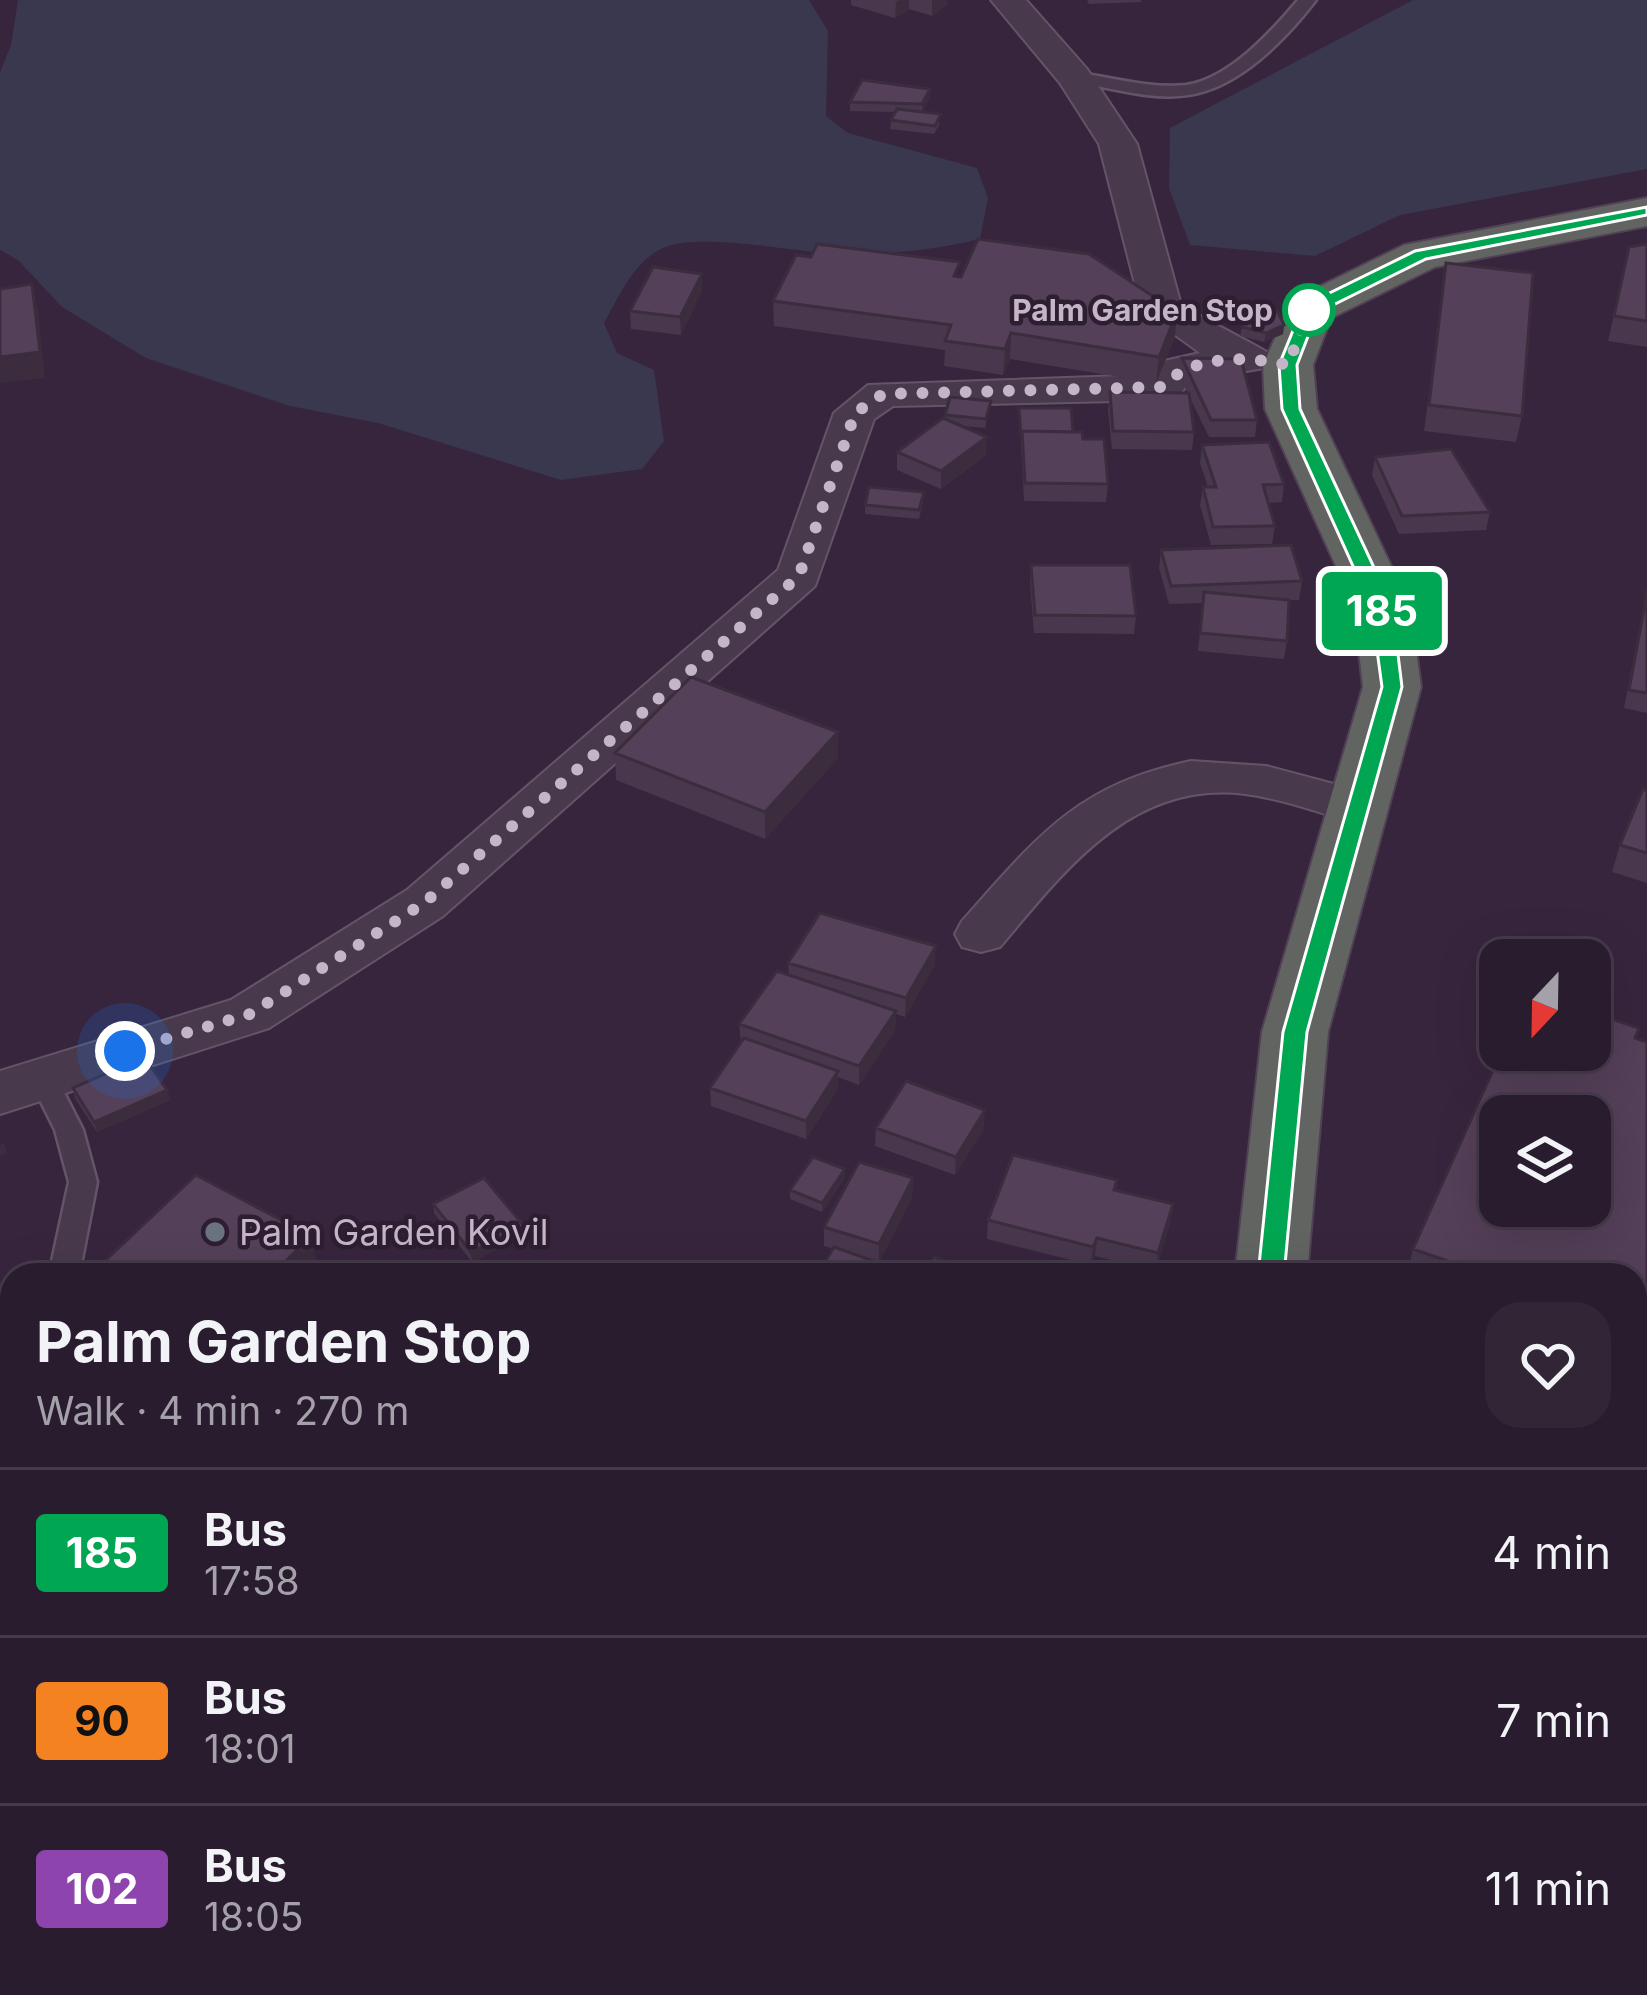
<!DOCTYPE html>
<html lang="en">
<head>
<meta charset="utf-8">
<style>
	:root { --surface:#291c2e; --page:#312536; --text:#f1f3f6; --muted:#a5a1aa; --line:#453a4a }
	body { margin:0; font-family:Inter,sans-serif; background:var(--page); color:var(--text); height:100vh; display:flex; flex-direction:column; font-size:45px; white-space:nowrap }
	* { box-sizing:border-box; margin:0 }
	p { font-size:39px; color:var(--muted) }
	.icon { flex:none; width:66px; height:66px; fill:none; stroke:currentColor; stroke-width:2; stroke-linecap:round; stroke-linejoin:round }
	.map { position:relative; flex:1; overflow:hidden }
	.sheet { position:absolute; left:0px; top:1263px; width:1647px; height:732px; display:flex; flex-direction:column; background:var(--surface); border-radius:36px 36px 0 0; box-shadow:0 12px 48px #0002,0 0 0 3px var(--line) }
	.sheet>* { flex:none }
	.badge { padding:0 24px; border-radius:9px; font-size:42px; line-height:78px }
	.needle { width:78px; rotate:202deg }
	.buttons { position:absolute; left:1479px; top:939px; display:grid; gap:24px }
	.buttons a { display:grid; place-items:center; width:132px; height:132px; border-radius:24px; background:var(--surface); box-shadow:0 12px 48px #0002,0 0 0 3px var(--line); font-size:60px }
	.you { position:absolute; width:60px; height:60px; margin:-30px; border:9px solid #fff; border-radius:50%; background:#1a73e8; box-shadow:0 0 0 18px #1a73e833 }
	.map>.badge { position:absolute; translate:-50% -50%; box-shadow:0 0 0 6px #fff }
	.round { display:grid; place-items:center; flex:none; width:126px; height:126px; border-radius:36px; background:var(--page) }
	.overview { display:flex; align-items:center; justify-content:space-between; height:204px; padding:0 36px }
	h1 { font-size:57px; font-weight:700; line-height:90px }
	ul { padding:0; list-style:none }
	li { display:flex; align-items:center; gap:36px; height:168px; padding:0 36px; border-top:3px solid var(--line) }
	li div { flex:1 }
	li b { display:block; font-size:45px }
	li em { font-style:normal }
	li .badge { min-width:132px; font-weight:700; text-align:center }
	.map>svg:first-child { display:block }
	.green { fill:#39384e }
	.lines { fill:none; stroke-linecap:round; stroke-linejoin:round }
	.service-casing { stroke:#645468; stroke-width:5 }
	.minor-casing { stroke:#645468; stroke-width:4 }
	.trunk-casing { stroke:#514155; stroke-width:4 }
	.service { fill:#49394d; fill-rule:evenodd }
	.minor { fill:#49394d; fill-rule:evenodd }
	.trunk { fill:#626462; fill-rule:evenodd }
	.wall { fill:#48374d }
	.shaded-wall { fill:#3b2d3e }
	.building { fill:#544059; stroke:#3b2d3e; stroke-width:3; fill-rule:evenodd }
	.line { fill:#00a651; stroke:#fff; stroke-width:3 }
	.walk { stroke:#c4b5c8; stroke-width:12; stroke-dasharray:0 21.6 }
	.stop-dot { fill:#fff; stroke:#00a651; stroke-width:6 }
	.worship-dot { fill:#6b7280; stroke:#2e1e32; stroke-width:4.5 }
	.labels { text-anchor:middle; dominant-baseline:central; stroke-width:9; stroke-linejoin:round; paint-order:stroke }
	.far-stop-label { font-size:30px; font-weight:bold; fill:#c4b5c8; stroke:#2e1e32; text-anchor:end }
	.poi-label { font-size:36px; fill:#c4b5c8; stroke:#2e1e32; text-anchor:start }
</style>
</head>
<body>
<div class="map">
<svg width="1647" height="1995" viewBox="0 0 1647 1995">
	<rect width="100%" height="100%" fill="#37253d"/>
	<path class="green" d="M18,0h791l19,31 -2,85 22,17 129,35 11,30 -8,41c-49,12 -96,16 -147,14 -42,-1 -141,-23 -174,-3 -28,16 -40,47 -55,73l13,30 37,17 10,71 -22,28 -81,11 -183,-57 -88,-17 -144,-48 -84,-51 -44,-47 -18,-10v-178l11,-27z
		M1413,0h234v169l-247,46 -85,41 -125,-11 -21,-57 1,-60z"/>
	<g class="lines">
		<g class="service-casing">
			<path id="service" d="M1298,0h18c-30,39 -77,88 -128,95 -37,6 -78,-8 -114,-13l-9,-5 9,-5c36,5 76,17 112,13 43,-6 86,-54 112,-85z
				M42,1066l10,3 31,61 14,52 -18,93h-30l20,-93 -14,-52 -27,-54 4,-7z
				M12,1357v33l-12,4v-32z"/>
		</g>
		<g class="minor-casing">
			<path id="minor" d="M991,0h35l61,69 50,75 44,161c15,10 91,48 95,53l-6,9 -77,13 -16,16 -15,4 -269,6 -19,13 -59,167 -372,330 -174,112 -269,86v-43l231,-71 176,-110 371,-320 56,-157 34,-28 283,-10 13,-14 36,-8 -58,-42 -43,-167 -39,-61z
				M1191,761l75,5 113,30 7,12 -7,12 -18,5c-38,-11 -77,-26 -116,-31 -113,-14 -180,76 -245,153l-19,5 -19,-5 -7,-13 7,-13c75,-84 114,-136 229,-160z
				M1635,1715l12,2v62l-12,-2z
				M775,1983h81l-5,12h-81z"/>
		</g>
		<g class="trunk-casing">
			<path id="trunk" d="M1647,198v28l-212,41 -104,51 -18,47 4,44 93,197 11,81 -93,345 -21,243h-72l27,-243 101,-345 -9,-81 -89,-197 -2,-44 29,-65 112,-55z
				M1153,1983h90l2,12h-90z"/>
		</g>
		<use href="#service" class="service"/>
		<use href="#minor" class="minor"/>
		<use href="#trunk" class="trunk"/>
	</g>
	<path class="wall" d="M851,0h97v4l-16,12 -23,-7 -14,9 -44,-13z
		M1087,0h54v2l-52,2z
		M930,98l-8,14 18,11 -6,11 -44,-5 1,-9 4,-8 -45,-1v-9z
		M1647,244v103l-39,-6 21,-94z
		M811,257l148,20 216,60 -19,46 -146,-24 -7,16 -59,-9 1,-16 -171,-24 -1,-25z
		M1446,263l76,153 -6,26 -92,-11z
		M702,291l-21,44 -50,-6 -1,-18z
		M1284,325l-1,9 -19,8 -24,-6 2,-9z
		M1182,358l75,62 -2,17h-46l-20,-41 5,36 -2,18 -80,-1 -4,-39 2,-18 78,1 -8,-17z
		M991,401l-6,27 -24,-2 25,29 -45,34 -44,-19v-18l48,-33v-4z
		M1019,408l54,24 10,7 25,45 -2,18 -82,-1z
		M1202,445l82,39 -2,18 -14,1 7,23 -3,18 -61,1 -11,-40 3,-18h5l-8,-24z
		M1375,457l115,55 -4,18 -87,4 -27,-59z
		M923,502l-4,17 -54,-5v-9z
		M1161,550l141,31 -3,19h-11l-1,41 -3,18 -86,-8 5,-48 -34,1 -10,-36z
		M1031,565l105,51 -2,18 -100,-1 -4,-50z
		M1647,588v125l-23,-5z
		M615,753l223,5 -73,81 -149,-59z
		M1647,791v92l-35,-11 8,-27z
		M788,963l147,2 -30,52 -9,-3 -1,16 -36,55 -21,-8v12l-32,50 -95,-33 -1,-18 31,-45 -2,-19 50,-49z
		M1636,1038l11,4v327l-12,-4v-90h-228l6,-26 91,-178z
		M73,1088l94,2 3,10 -73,32 -22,-34z
		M876,1128l108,1 -29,46 -80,-29z
		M845,1178l-23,34 -32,-13v-9z
		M913,1178l-1,19 -33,66 -55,-17v-19z
		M1117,1180l-1,10 57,14 -3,19 -14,49 -61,-16 -4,9 -104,-26 1,-19z
		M433,1204l92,31 -53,27 -38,-49z
		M1647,1449v99l-12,-4v-53z
		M12,1522v101l-12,1v-101z
		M1635,1795l12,3v142l-12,-3z
		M597,1983h146l-70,12h-74z
		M1554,1983h81l10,12h-92z"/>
	<path class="shaded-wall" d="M899,0h10v9l-14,9 1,-16z
		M932,0h16v4l-16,12z
		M930,89v9l-8,14v-8z
		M702,274v17l-21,44 -1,-18z
		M32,284l6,26 7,68 -45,5v-26z
		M1177,312l-2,25 -19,46 3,-26z
		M1284,325l-1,9 -19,8 2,-9z
		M1011,333l-1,26 -7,16 2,-26z
		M987,437l-1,18 -45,34v-18z
		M838,732v26l-73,81v-27z
		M936,946l-1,19 -30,52 1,-19z
		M896,1011l-1,19 -36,55v-19z
		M838,1071v18l-32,50v-18z
		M167,1090l3,10 -73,32 -3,-10z
		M985,1110l-1,19 -29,46 1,-18z
		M4,1144l3,9 -7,3v-11z
		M845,1169v9l-23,34v-9z
		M913,1178l-1,19 -33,66v-19z
		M1173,1204l-3,19 -14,49 2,-19z
		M524,1226l1,9 -53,27 -1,-10z
		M311,1236l6,27 -12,12h-33z
		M1097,1238l-2,18 -4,9 2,-18z"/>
	<path class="building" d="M862,80l68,9 -8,15 -72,-2z
		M897,109l44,5 -6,12 -44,-6z
		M978,239l111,15 88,58 -18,45 -148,-24 -6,16 -60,-8 6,-16 -178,-24 23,-46 15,2 6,-13 143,18 -6,14 7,1z
		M1647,244v77l-33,-5 15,-69z
		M1446,263l87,10 -11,143 -93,-11z
		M653,267l49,7 -22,43 -50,-6z
		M32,284l8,68 -40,5v-68z
		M1245,309l32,1 7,15 -18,8 -24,-6z
		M1182,358l59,1 16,61h-46z
		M1110,392l79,1 5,39 -81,-1z
		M950,397l41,4 -5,18 -41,-4z
		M1019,408h52l2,24 -51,-1 -1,5z
		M943,418l44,19 -46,34 -44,-19z
		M1022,431l60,1 1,7h21l4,45 -83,-1z
		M1269,442l15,42 -21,1 12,41 -62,1 -10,-40h13l-14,-42z
		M1451,449l39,63 -88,4 -27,-59z
		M869,487l55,5 -5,18 -54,-5z
		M1291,545l11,36 -131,5 -10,-36z
		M1031,565h99l6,51 -101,-1z
		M1204,592l85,8 -2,41 -87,-8z
		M1647,593v100l-18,-3z
		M691,677l147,55 -73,80 -150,-59z
		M1643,789l4,2v62l-27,-8z
		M820,913l116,33 -30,52 -118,-35z
		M777,971l119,40 -37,55 -120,-42z
		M1590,1012l49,16 -4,10 12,4v289l-12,-4v-52h-147l-75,-26 81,-181 10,3 10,-21h76zM1500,1116h90v90h-90z
		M744,1038l94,33 -32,50 -96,-33z
		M144,1057l23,33 -73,32 -21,-34z
		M906,1081l79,29 -29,47 -80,-29z
		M1013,1155l104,25 -3,10 59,14 -15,49 -61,-15 -4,9 -105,-27z
		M813,1157l32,12 -23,34 -32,-13z
		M859,1162l54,16 -34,66 -55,-17z
		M196,1175l115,61 -39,39h-173l-6,-3z
		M484,1178l40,48 -53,26 -38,-48z
		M834,1247l79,28h-96z
		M934,1257l52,18h-62z
		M571,1262l9,13h-37z
		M1647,1456v63l-12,-4v-17z
		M12,1522v83l-12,1v-83z
		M1635,1795l12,3v123l-12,-3z
		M1635,1968l11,3 -1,24h-86l1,-12h75z
		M1436,1983h87l-7,12h-87z"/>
	<path class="line" d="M1647,207v8l-221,44 -109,54 -20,52 3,44 92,197 10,81 -95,345 -23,243 -13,10 -9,-3 -4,-7 25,-243 99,-345 -11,-81 -89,-197 -3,-44 24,-59 112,-55z"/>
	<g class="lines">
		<path class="walk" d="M125,1051l125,-37 174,-111 375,-327 56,-163 28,-19 279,-7c31,-33 84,-31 126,-22l21,-55"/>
	</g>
	<circle class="stop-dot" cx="1309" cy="310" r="24"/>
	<circle class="worship-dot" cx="215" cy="1232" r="12"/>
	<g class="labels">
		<g class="far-stop-label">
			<text x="1273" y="310">Palm Garden Stop</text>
		</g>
		<g class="poi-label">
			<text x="239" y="1232">Palm Garden Kovil</text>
		</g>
	</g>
</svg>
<div class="buttons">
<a><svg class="needle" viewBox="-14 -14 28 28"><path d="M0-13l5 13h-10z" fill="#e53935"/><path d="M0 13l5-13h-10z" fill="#a5a1aa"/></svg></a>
<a><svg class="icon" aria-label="layers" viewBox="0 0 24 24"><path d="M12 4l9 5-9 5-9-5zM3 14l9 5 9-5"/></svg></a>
</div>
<div class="you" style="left:125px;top:1051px"></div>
<b class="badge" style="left:1382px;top:611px;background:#00a651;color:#fff">185</b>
<section class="sheet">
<div class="overview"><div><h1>Palm Garden Stop</h1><p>Walk · 4 min · 270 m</p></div><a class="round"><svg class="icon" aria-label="heart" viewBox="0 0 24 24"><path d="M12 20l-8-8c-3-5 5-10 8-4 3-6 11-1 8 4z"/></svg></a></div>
<ul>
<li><span class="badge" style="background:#00a651;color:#fff">185</span><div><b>Bus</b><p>17:58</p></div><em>4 min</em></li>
<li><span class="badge" style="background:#f58220;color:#111">90</span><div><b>Bus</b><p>18:01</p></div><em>7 min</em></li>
<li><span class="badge" style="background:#8e44ad;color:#fff">102</span><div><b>Bus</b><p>18:05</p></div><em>11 min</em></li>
</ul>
</section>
</div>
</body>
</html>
